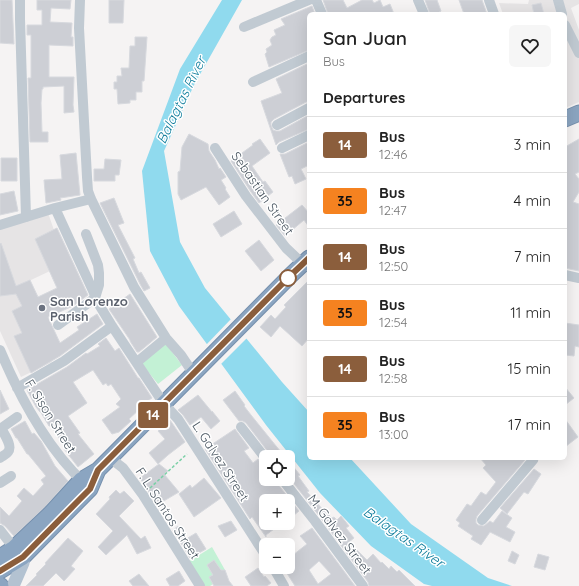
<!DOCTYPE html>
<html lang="en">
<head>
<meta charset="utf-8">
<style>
	:root { --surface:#fff; --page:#f6f6f6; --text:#222; --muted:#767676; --line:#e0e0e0 }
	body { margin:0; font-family:Quicksand,sans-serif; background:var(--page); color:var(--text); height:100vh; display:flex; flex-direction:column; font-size:15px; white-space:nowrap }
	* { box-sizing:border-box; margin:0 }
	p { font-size:13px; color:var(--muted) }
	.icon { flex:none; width:22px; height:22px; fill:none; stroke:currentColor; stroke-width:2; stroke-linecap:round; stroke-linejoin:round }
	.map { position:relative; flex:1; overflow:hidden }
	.sheet { position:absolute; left:307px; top:12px; width:260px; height:448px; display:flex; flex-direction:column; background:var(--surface); border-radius:6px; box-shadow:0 4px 16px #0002 }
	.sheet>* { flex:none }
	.badge { padding:0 8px; border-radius:3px; font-size:14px; line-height:26px }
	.controls { position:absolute; left:259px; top:450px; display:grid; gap:8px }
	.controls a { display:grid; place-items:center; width:36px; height:36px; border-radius:6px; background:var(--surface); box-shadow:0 4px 16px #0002; font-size:20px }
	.map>.badge { position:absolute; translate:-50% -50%; box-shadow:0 0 0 2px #fff }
	h2 { padding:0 16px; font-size:15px; line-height:36px }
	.round { display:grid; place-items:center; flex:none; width:42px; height:42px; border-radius:6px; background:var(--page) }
	.overview { display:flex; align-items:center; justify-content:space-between; height:68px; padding:0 16px }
	h1 { font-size:19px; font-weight:600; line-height:30px }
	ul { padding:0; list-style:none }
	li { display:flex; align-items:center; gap:12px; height:56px; padding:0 16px; border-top:1px solid var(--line) }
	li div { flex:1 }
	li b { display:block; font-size:15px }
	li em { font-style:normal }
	li .badge { min-width:44px; font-weight:700; text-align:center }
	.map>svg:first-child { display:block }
	.education { fill:#e6e4e5 }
	.green { fill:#c3f1d5 }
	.water { fill:#90daee }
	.pier { fill:#f5f3f3 }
	.building { fill:#cdcfd5; stroke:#d7d9de; fill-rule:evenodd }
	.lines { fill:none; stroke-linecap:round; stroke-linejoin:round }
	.highway-casing { stroke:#7690ad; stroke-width:17 }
	.path { stroke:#7ad0a6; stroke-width:1.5; stroke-dasharray:3 2; stroke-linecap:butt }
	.minor { stroke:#c1cad2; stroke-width:10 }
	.major { stroke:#b3c2d1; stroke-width:13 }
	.highway { stroke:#8ba5c1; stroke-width:15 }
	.line-casing { stroke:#fff; stroke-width:9 }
	.line { stroke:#8b5e3c; stroke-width:6 }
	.stop-dot { fill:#fff; stroke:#8b5e3c; stroke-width:2 }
	.worship-dot { fill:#6b7280; stroke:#fff; stroke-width:1.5 }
	.labels { text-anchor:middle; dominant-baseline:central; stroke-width:3; stroke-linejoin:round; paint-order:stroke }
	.street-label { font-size:13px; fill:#4a5661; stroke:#fff }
	.worship-label { font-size:13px; font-weight:bold; fill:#5b616d; stroke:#fff; text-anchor:start }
	.water-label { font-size:14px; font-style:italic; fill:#0c7c9b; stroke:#fff }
</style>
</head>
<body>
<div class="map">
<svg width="579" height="586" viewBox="0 0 579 586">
	<rect width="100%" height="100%" fill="#f5f3f3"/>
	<path class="education" d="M529,0h50v4l-8,4 8,22v72l-14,6v-94h-62l-4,-11 29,1z
		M48,213l6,17 -19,9 15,32 -36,17 8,18 -10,5 8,18 14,-6 18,39 -31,15 -21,-46v-103z"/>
	<path class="green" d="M165,343l17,22 -24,19 -17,-21z
		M212,547l13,23h-4l-7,-10 -7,5 6,10 -4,2 4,7 -3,2h-6l-16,-24z"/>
	<path class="water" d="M222,0h20l-48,85 -30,66 16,91 25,46 77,94 27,30v46h41l61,66 77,54 24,8h-80l-8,-2 -53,-38 -51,-53 -54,-68 -87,-119 -29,-55 -8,-80 38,-102z"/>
	<path class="pier" d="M232,318l16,19 -28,28 -14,-20z"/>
	<path class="building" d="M0,0h12l2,44 -14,-1z
		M37,0h34l-1,9 -19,-1 -1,14 22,1 -1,14h2v9l-24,-1v32h25l-1,28 1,7 -10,1v-27l-21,1v2h-1l-1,14 1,29h6v10h-18l-2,-64h3v-43h-4v-10h15v-15h-5z
		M109,0h15l-1,23h-14z
		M323,0h20l4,8 15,-8h10l2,3 6,-3 3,7 7,-3 4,10h-66z
		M425,0h12l4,11 -5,3h-6z
		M459,0h23l5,14h-23z
		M541,3l3,11h-10l-2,-9z
		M312,6l3,8h-6v36l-40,17 -4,-13 2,-2 -1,-3 6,-4 -2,-5 2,-3 4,-2 -2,-5 11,-5 -4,-6z
		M135,37h12l-3,44h-2v11h-6v8h-6v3l-12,1 -1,-15h-3v-7h3v-6h5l-1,-8h8l1,-22h5z
		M309,63v39h-3l-32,17 -3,3v3l2,5 3,1h4l29,-16v14l-30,13 -3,3 -15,-44 21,-8 -6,-14z
		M189,134l19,10 1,7 6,9 4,9 1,-1 6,9 -5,3 5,8 -1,1 5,8 -11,8 -13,-18 -25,13 -3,-6v-22l2,-1 2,-24z
		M260,139l10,14 -18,13 11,16 2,-1 8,11 -14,11 -8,-11 -20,-31 22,-16 -1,-1z
		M579,139v33l-4,2 4,5v13l-6,10 6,2v67l-14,-3v-121z
		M309,142v23l-8,4 5,10 -11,5 -3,-8 -3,1 -9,-23h5z
		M76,153l4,42 -20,3 1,2 -15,3 -2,-23 18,-1 -2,-24z
		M1,158h16v23h-16z
		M105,159l16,1 -2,15h-4v6h-21v-12h10z
		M14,191l4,20 -18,4v-21z
		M114,198l10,25 -6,2 17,33 -2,1 6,14 2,-1 9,16 -6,3 -4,-7 -40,-81z
		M302,205l7,8v14l-5,-7 -19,16 -9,-11z
		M234,211l8,13 -21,13 -8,-13z
		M57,228l31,67 -15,11 -25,11 5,11 1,2 6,13 19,-13 -2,-3 20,-13 6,10 -43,32 -29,17 -17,-37 8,-3 -10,-22 10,-5 -6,-12 -16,2v-52l1,-1 15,43 14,-6 8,17 19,-9 -22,-49z
		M259,240l15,20 -13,11 -16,-20z
		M309,280v58l-7,8 -22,-20 -9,11 -11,-10 11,-12 4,4 11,-12 -2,-2z
		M130,294l27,43 -18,15h-2l-7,-11v-1l-21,-31z
		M565,323l14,2v22l-4,-1 -1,10 -9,-1z
		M106,338l9,13 4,-3 19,30h1l13,20 -11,7 1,2 -13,12 2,2 -12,11 -7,2 -10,-14 18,-13 -4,-3 5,-5 -10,-15 -3,2 -2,-3 -3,2 -10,-15 -20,12 14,21 -19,13 12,17 -2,1 16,20 -16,13 -14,-18 2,-1 -15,-22h-2l-9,-15v1l-4,-5 -9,-17 40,-23 19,-14 1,1 13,-8 -2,-2z
		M565,387l9,11 -9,7z
		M0,390l9,19 -9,5z
		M235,391l10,14 -1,1 7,9 34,42h-13l-26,-34 -3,-2h-4l-16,-21z
		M198,395l14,17v-1l8,10 -9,8 -10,-12 -11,8 -7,-10 -5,-5z
		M565,419l13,18 -13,10z
		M170,420l15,22 -17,13 -10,9 -9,-11 16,-14 -7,-8z
		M25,421l7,13 2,-1 7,8 14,25 13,15 -23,26 -31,29 -9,-10 -5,-3v-16l9,9 13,-15 -5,-5 7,-8 9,8 11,-12 -3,-4 5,-4 -18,-22h-1l-10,-16h-1l-5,-9z
		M235,429l14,19 -5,3 9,12 5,-4 3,4 5,2v14h10l1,4 22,28 -11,9v-19h-22v22h16l-16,12v2l-14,-20 -2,2 -45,-70z
		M480,458h45v2l-48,56 -1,3v4l2,2 6,1 6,-5 3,2 9,-12 10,7 -6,9 9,5 -5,10 -20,-10 -9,13 -10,-6 2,-3 -15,-10 2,-3 -4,-3 11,-16 4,2 10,-14 5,3 10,-13 -13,-14 3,-3z
		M288,460l12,15 -2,1 11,15 -2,1 19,21h1l5,5 2,-1 3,3 4,-4 8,10 -3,2 8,10 -5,4 18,18 6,-6 8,9 1,-1 7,7 2,-3 6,6 2,-2 16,16h-46l-1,-4 -48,-65 -32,-41z
		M159,464l9,7 -4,3 15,18 -22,13 -17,-27z
		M534,469l7,5 -13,20 -4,-2 -17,22 -7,-6z
		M204,478l17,20 -27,19 -15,-23 11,-9 2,3z
		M116,490l4,4 4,-3 10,10 -15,15 22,23 4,-3 6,12 -14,6 -10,-19 -21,20 -8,-8 15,-16 -17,-17 14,-15 -1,-2z
		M231,521l6,9 -12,7 -7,-11z
		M178,526l8,13 10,-6 10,16 -16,9 -17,-28z
		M312,528l43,58h-60l-12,-19h5v-8l19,-15 -7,-8zM319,561l12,13 -13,10 -9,-14z
		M68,538l15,13 -12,15 4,3 -11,12 -8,-8 -13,13h-17l11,-11 -1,-1 10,-10 -1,-1z
		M512,551l7,4 -4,9 -7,-3z
		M538,554l11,3 -4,13 -11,-3z
		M214,560l7,10h4l4,11 4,5h-19l-5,-9 4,-2 -6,-10z
		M258,568l6,9 1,-1 6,7 -4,3h-16l-6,-9z
		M179,571l6,10 -7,5h-8l-4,-7z
		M139,574l10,12h-16l-4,-5z"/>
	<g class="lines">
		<g class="highway-casing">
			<path id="highway" d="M565,119l14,-6
				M0,557l14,-9 37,-35 30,-33 17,-10 12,-12 181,-183 18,-17
				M0,571l23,-14 67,-68 8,-19
				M0,585l1,1"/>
		</g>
		<path class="path" d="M150,488l37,-34"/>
		<path class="minor" d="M20,0v19l6,198
			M80,0l-1,28 8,149 1,14 3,8 43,88 32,51 15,17 12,18
			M316,0l6,14
			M418,0l6,14
			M489,0l5,14
			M558,0l4,14
			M565,25l14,28
			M244,27l65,-27
			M253,82l56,-26
			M277,125l32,-17
			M215,148l31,48 40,52 17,16 4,2
			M282,148l27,-13
			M55,208l39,85 1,5 17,28 52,78 14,15 88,137
			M0,225l55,-17 36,-9
			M565,275l14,3
			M58,325l37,-27 4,-13v-12l-1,-8 -12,-31
			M0,350c20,48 47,98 85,134
			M137,362l29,-24
			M17,388l47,-27 48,-35
			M241,427l25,32
			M0,429l17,-12
			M0,458c2,-2 6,-3 8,-6 5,-6 -4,-18 -7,-24
			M110,458l13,10 20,27 57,91
			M282,479l33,42 48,65
			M0,483l11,-7
			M482,520l51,-60 -2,-2
			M0,530l14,18
			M273,567l11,19"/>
		<path class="major" d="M13,586l10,-23v-6l-5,-5"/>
		<use href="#highway" class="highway"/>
	</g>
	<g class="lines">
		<g class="line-casing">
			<path id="line" d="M0,571l23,-14 57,-58 10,-10 8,-19 193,-195 18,-17"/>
		</g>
		<use href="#line" class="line"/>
	</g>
	<circle class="stop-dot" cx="288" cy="278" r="8"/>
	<circle class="worship-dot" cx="42" cy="308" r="4"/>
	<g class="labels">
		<g class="street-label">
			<text transform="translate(263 193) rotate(55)">Sebastian Street</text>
			<text transform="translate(51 416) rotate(58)">F. Sison Street</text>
			<text transform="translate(221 461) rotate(57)">L. Galvez Street</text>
			<text transform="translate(168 513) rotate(57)">F. L. Santos Street</text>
			<text transform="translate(340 534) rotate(53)">M. Galvez Street</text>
		</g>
		<g class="worship-label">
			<text x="50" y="301">San Lorenzo<tspan x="50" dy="15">Parish</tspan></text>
		</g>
		<g class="water-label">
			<text transform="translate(181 100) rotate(-64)">Balagtas River</text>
			<text transform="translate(404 537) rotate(35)">Balagtas River</text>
		</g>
	</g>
</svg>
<div class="controls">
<a><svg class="icon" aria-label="locate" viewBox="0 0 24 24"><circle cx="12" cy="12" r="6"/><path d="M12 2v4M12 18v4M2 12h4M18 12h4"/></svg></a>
<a>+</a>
<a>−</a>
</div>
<b class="badge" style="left:153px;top:415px;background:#8b5e3c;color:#fff">14</b>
<section class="sheet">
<div class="overview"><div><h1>San Juan</h1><p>Bus</p></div><a class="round"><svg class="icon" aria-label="heart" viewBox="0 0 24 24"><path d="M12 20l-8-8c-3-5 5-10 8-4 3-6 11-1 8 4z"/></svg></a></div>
<h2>Departures</h2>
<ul>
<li><span class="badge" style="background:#8b5e3c;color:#fff">14</span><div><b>Bus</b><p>12:46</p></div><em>3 min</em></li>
<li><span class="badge" style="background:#f58220;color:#111">35</span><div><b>Bus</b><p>12:47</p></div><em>4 min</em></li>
<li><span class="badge" style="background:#8b5e3c;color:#fff">14</span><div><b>Bus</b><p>12:50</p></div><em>7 min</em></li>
<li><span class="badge" style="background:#f58220;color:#111">35</span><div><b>Bus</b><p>12:54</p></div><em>11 min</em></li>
<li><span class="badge" style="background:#8b5e3c;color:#fff">14</span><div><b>Bus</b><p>12:58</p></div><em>15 min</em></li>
<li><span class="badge" style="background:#f58220;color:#111">35</span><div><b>Bus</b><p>13:00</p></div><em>17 min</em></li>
</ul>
</section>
</div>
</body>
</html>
